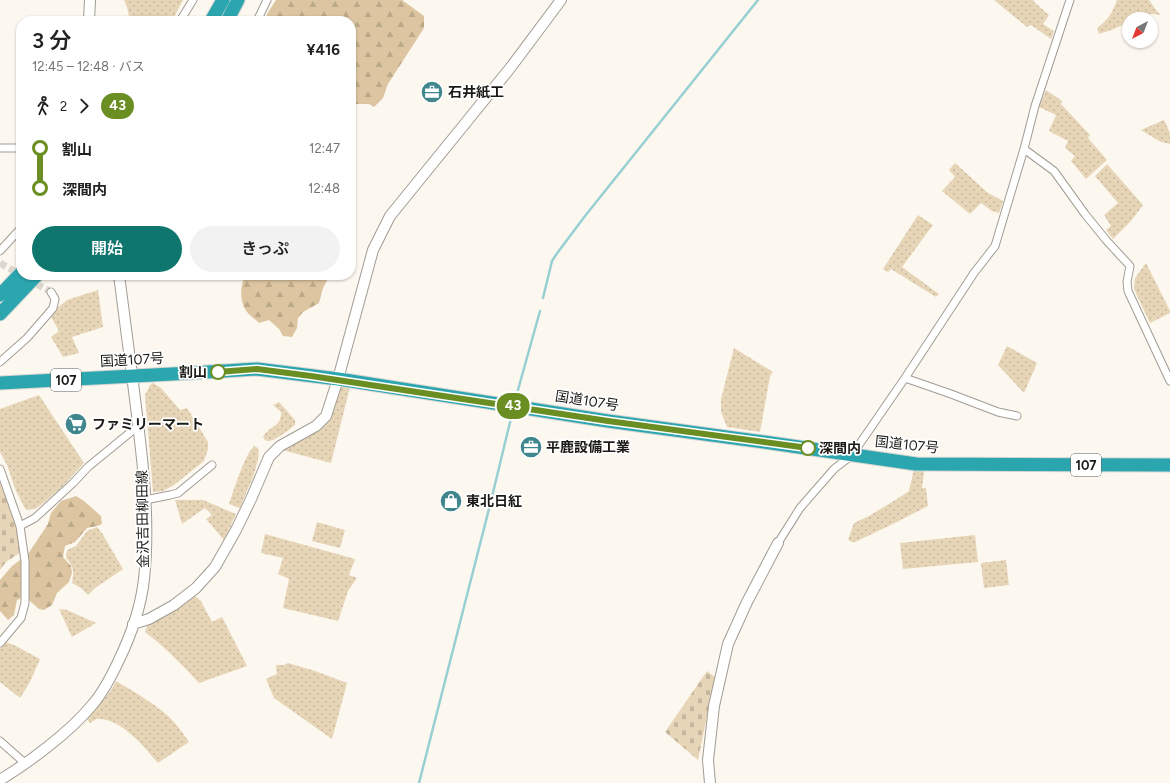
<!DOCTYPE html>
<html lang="ja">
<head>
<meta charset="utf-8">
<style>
	:root { --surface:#fff; --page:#f2f2f2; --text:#222; --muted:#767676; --accent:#0f766e }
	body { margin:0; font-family:Figtree,"Noto Sans JP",sans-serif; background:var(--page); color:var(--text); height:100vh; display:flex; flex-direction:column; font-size:15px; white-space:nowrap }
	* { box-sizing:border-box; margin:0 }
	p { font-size:13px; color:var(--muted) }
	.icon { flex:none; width:22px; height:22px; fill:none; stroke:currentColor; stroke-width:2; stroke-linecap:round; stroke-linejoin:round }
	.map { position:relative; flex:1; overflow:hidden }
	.details { position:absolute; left:16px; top:16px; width:340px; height:264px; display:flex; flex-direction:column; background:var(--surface); border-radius:16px; box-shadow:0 1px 3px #0004 }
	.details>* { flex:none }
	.badge { padding:0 8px; border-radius:13px; font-size:14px; line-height:26px }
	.needle { width:26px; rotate:222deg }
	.controls { position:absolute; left:1122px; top:12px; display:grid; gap:8px }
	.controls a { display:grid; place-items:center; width:36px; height:36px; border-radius:50%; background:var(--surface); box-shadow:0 1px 3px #0004; font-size:20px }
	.map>.badge { position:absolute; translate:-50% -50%; box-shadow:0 0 0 2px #fff }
	.legs { display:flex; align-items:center; gap:6px; height:44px; padding:0 16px; font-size:13px }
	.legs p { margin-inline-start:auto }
	.headline { display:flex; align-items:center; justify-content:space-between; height:68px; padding:0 16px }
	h1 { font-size:22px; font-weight:600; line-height:30px }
	.cta { display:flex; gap:8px; margin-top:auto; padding:8px 16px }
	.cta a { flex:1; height:46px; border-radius:24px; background:var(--accent); color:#fff; font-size:16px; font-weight:600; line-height:46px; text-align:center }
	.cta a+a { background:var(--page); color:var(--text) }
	ul { padding:0 16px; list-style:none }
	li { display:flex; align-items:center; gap:14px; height:40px; font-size:15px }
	li i { display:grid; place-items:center; width:6px; height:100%; margin:0 5px; background:currentColor }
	li i::after { content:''; width:10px; height:10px; margin:-5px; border:3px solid; border-radius:50%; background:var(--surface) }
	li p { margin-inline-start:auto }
	li:first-child i { background:linear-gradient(#0000 50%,currentColor 0) }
	li:last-child i { background:linear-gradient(currentColor 50%,#0000 0) }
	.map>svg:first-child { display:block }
	.grass { fill:url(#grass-dots) }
	.forest { fill:url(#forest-firs) }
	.cemetery { fill:url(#cemetery-stones) }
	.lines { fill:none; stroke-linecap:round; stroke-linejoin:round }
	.stream { stroke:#98cfd3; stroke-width:2.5 }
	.street-tunnel { stroke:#dbd7cf; stroke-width:7; stroke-dasharray:7 3.5; stroke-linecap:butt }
	.street-casing { stroke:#a19c94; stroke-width:9 }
	.secondary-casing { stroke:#a19c94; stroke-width:12 }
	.highway-casing { stroke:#d6d6d5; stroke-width:15 }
	.street { stroke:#fff; stroke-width:7 }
	.secondary { stroke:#fff; stroke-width:10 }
	.highway { stroke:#2ba6af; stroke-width:13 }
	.line-1-casing { stroke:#fff; stroke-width:9 }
	.line-1 { stroke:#6b8e23; stroke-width:6 }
	.stop-1-dot { fill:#fff; stroke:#6b8e23; stroke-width:2 }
	.labels { text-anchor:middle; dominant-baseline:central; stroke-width:3.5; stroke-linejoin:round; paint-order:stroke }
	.shield { fill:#fff; stroke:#5f5f5d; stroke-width:1 }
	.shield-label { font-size:13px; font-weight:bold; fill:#1b1a17 }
	.poi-label { font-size:14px; font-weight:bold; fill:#1b1a17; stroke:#fff; text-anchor:start }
	.street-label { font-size:14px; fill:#1b1a17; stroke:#fff }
	.stop-label { font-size:14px; font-weight:bold; fill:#1b1a17; stroke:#fff; text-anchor:end }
</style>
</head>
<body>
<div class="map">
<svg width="1170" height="783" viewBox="0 0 1170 783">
	<defs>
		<pattern id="grass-dots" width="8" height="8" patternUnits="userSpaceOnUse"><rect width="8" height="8" fill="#e7d5b7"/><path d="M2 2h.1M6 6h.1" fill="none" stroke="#c6b69d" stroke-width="1.8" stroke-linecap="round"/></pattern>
		<pattern id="forest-firs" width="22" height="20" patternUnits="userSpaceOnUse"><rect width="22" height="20" fill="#dcc5a0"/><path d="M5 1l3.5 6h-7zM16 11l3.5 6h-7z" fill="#bca989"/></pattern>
		<pattern id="cemetery-stones" width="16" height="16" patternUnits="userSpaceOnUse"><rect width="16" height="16" fill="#e7d5b7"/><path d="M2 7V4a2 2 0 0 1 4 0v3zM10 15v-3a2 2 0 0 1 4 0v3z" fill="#c6b69d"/></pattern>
	</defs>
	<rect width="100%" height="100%" fill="#fdf8ef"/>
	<path class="grass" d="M124,0h59l-11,21h-42l-3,-14z
		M994,0h40l-1,1 16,14 -6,9 11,7 -3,8 -20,-14 -4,2z
		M1117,0h32l7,10 5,5c-6,-1 -13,-2 -19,1 -5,1 -8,3 -13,3v3l-15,7 -15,5 -2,-6c12,-9 15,-15 20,-28z
		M1046,90l16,11 -1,3 29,31 -2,3 19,22 -21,19 -15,-18 4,-5 -10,-8 3,-7 -19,-10 7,-16 -17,-8z
		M1164,120l6,13v11l-9,-2 -20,-12z
		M955,163l33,30 15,8 -4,12 -7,-2 -11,-8 -11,11 -28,-23 13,-14 -6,-7z
		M1107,164l36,41 -12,16 -18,18 -7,-9 5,-4 -7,-11 14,-12 -23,-27z
		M918,215l15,10 -31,42 37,27 -3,3 -45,-28 -3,3 -5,-3z
		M1146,263l24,48v2l-20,10 -16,-34 1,-11z
		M98,290l5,37 -31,10 7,16 -16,4 -12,-20 8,-6 -8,-14 6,-9 10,-8z
		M1007,346l30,17 -13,30 -26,-28z
		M734,348l39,24 -3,4 -10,56 -33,-5 -6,-15v-13z
		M153,383l8,5 19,22 7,-2 21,34v7l-4,12 -30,24 -11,6 -10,1 -8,-97 5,-10z
		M340,384l10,3 -19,76 -49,-13 42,-24 8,-12z
		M39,395l45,68 -22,24 -21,18 -6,4 -9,1 -10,-19 -9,-26 -7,-13v-43z
		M279,402l16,18v5c-5,4 -20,16 -26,16 -4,0 -4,-1 -6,-4 6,-11 19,-10 18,-25l-8,-7z
		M254,446l4,2c4,14 -13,46 -18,60l-11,-4c5,-14 15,-48 25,-58z
		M914,469l10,3 -2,16h4l2,18 -35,18 -38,18h-3l-4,-2 6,-17 15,-7 28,-17 12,-8z
		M175,500h28l33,14 -12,26 -18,-21 6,-4 -7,-7 -23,16z
		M317,522l28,8 -5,18 -28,-7z
		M97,527l5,6 21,36 -28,19 -7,7 -7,-7 -9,-5c2,-12 2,-16 -6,-25l1,-8 9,-4 11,-15z
		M265,534l90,25 -6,16 8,3 -9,13 -10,30 -55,-13 6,-29 -11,-5 5,-16 -22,-5z
		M975,535l3,27 -75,7 -3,-26z
		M1006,560l3,25 -25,3 -3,-25z
		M195,596l6,5 11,21 10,-5 25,49 -48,17c-17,-18 -34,-36 -54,-51l3,-9c19,-7 31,-15 47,-27z
		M59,609l8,1 29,13 -24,14z
		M6,642l10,4 24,13 -10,23 -10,16 -20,-16v-33z
		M288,663l27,8 32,12 -15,56 -58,-41 -8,-19 11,-5 -1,-9h8z
		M116,681c20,12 42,24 58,41 6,7 10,13 15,20l-31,21c-13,-15 -37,-45 -60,-44 -2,0 -5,2 -8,4l-3,-4 23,-27z"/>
	<path class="forest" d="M276,0h126l22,16v12l-36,56 -5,14 -9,9 -5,-3h-15l-3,2v-85h-86l2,-7z
		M351,209l4,4 1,18 -5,9z
		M245,275h85l-7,13 -4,15 -16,9 -5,6 -1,10 -5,9 -9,-1 -4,-7 -10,-9 -10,3c-4,-4 -9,-7 -12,-11 -8,-11 -7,-25 -2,-37z
		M76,496l8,5 17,15 1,8 -5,2 -10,2 -12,14 -10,4 -2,11 8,9 1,7 -3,9 -12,11 -5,12 -8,5 -5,-1 -9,-8 -8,-3 -5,2 -3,15 -6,5 -8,-9v-31l12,-14 16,-12 20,-30 3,-11 10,-12z"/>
	<path class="cemetery" d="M0,483l11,24 6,22 4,23 -15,10 -6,8z
		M707,671l8,6 -17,83 -33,-28z"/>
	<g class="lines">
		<path class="stream" d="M543,298l9,-37 6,-9 27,-36 173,-216
			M516,397l24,-86
			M419,783l71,-278 22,-91"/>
		<path class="street-tunnel" d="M0,263l51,29"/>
		<g class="street-casing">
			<path id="street" d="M180,21l13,-21
				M257,21l10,-21
				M0,148h21
				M1024,149l30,22 31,43 21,26 24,26 -3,16 1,9 42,90
				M0,251l21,-23
				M0,362l27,-24 21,-24 5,-6 2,-9 -4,-7
				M905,378l46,16 47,18 19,4
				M0,469l20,57 5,35v42l-4,15 -21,25
				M145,500l25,-5 8,-2 34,-28
				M20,526l15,-8 38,-35 15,-16 50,-41
				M778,543l22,-35 34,-39 18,-14 53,-77 69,-105 21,-27 29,-97 11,-43 35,-106
				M0,741l26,23"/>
		</g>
		<g class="secondary-casing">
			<path id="secondary" d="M89,21l1,-21
				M133,624l16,-5 25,-14 22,-17 19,-21 21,-37 15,-31 18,-42 11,-11 36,-20 10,-10 12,-37 35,-129 17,-34 121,-149 50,-67
				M0,780c31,-19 70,-48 93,-76 11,-13 19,-29 26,-44 12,-25 22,-53 25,-81 7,-65 -3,-131 -11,-196 -5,-36 -9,-72 -14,-108
				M710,783l-2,-23 6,-54 14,-62 19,-42 31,-59"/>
		</g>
		<g class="highway-casing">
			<path id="highway" d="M211,21l12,-21
				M227,21l11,-21
				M0,295l21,-22
				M0,314l37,-39
				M0,383l191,-10 66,-4 81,10 270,42 156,21 152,22 254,1"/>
		</g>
		<use href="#street" class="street"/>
		<use href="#secondary" class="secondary"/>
		<use href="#highway" class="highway"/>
	</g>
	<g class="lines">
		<g class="line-1-casing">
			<path id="line-1" d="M218,372l39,-3 54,7 297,45 200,27"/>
		</g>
		<use href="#line-1" class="line-1"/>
	</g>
	<defs>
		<g id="office-disc" transform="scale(1.15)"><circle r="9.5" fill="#3f878d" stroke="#fff"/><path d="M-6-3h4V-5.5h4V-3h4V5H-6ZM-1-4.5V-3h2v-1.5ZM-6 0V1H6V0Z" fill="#fff"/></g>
		<g id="supermarket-disc" transform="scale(1.15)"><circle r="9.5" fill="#3f878d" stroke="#fff"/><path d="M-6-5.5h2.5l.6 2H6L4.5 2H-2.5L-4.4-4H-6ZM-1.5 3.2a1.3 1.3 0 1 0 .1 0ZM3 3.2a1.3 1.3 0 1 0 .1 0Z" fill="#fff"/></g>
		<g id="shop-disc" transform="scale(1.15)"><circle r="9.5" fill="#3f878d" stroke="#fff"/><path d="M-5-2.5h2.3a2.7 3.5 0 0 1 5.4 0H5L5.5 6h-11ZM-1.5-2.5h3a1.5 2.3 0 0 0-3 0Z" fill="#fff"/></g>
	</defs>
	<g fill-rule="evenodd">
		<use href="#office-disc" x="432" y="92"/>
		<use href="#supermarket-disc" x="76" y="424"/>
		<use href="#office-disc" x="531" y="447"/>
		<use href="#shop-disc" x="451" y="501"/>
	</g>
	<g class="stop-1-dot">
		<circle cx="218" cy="372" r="7"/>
		<circle cx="808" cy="448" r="7"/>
	</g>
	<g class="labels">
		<g class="shield">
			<rect x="51" y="369" width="30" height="22" rx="3"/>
			<rect x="1071" y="454" width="30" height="22" rx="3"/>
		</g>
		<g class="shield-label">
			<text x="66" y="380">107</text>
			<text x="1086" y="465">107</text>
		</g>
		<g class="poi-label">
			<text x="448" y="92">石井紙工</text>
			<text x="92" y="424">ファミリーマート</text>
			<text x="546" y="447">平鹿設備工業</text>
			<text x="466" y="501">東北日紅</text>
		</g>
		<g class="street-label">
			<text transform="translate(132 360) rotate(-3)">国道107号</text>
			<text transform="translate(587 401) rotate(9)">国道107号</text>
			<text transform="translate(907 445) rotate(6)">国道107号</text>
			<text transform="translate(143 519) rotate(-91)">金沢吉田柳田線</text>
		</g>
		<g class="stop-label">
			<text x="207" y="372">割山</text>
			<text x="819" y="448" text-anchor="start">深間内</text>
		</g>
	</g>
</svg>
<div class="controls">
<a><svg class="needle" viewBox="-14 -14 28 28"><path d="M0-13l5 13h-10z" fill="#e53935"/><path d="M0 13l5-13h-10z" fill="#767676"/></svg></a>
</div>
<b class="badge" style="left:513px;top:406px;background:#6b8e23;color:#fff">43</b>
<section class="details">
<div class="headline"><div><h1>3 分</h1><p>12:45 – 12:48 · バス</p></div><b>¥416</b></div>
<div class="legs"><svg class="icon" aria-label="walk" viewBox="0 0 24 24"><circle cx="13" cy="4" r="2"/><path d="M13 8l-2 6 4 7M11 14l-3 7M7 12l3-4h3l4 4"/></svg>2<svg class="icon" aria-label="forward" viewBox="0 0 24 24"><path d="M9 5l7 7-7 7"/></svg><b class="badge" style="background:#6b8e23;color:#fff">43</b></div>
<ul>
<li><i style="color:#6b8e23"></i><b>割山</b><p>12:47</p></li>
<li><i style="color:#6b8e23"></i><b>深間内</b><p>12:48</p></li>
</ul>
<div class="cta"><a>開始</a><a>きっぷ</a></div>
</section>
</div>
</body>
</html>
